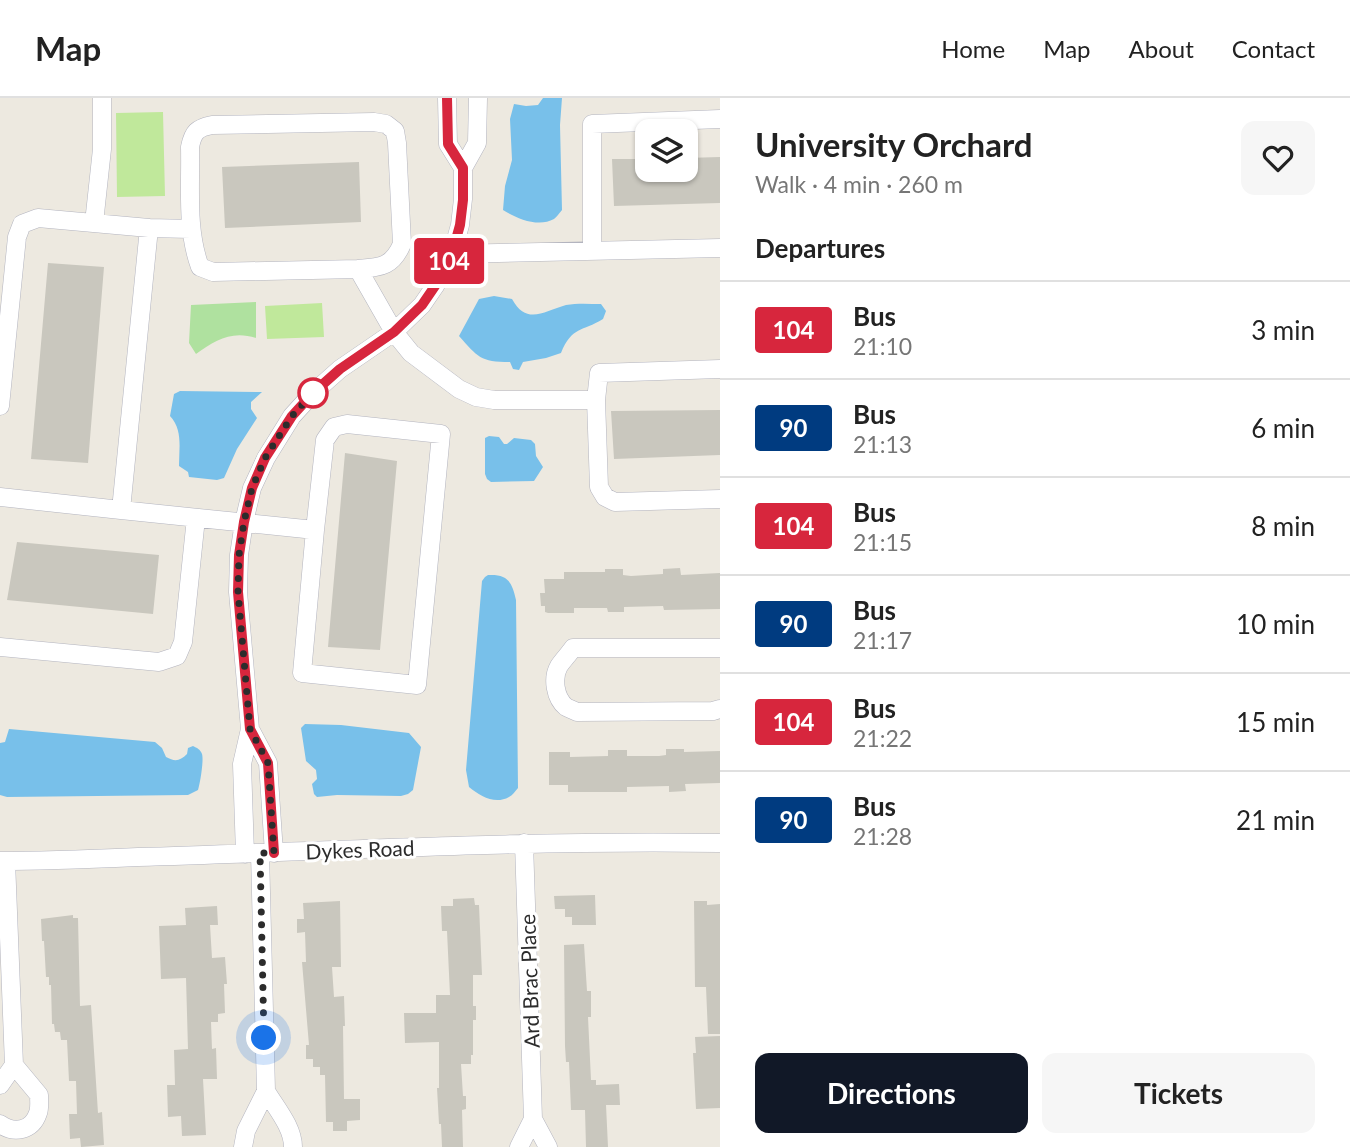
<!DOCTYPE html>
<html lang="en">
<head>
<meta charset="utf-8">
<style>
	:root { --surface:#fff; --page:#f6f6f6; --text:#222; --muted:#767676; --line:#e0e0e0; --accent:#111827 }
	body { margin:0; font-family:Lato,sans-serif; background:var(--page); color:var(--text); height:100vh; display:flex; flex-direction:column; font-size:26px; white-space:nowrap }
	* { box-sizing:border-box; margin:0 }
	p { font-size:23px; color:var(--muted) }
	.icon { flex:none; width:38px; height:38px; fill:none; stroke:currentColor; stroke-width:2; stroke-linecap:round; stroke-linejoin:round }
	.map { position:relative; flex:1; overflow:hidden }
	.side { display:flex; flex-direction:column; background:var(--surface); width:630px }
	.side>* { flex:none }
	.badge { padding:0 14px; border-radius:5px; font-size:24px; line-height:46px }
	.tools { position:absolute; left:635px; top:21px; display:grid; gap:14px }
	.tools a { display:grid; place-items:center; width:63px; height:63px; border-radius:14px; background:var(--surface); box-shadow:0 2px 5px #0004; font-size:35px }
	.you { position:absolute; width:35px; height:35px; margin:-18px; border:5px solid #fff; border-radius:50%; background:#1a73e8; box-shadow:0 0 0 10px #1a73e833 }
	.map>.badge { position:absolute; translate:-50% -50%; box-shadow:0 0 0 4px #fff }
	h2 { padding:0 35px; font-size:26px; line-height:63px }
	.round { display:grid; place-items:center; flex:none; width:74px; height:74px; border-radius:14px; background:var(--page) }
	.headline { display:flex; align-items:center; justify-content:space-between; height:119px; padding:0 35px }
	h1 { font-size:33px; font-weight:700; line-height:52px }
	.primary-button { display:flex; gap:14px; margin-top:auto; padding:14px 35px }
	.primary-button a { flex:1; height:80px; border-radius:14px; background:var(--accent); color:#fff; font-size:28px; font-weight:700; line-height:80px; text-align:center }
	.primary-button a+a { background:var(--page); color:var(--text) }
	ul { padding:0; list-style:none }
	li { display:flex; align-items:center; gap:21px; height:98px; padding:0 35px; border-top:2px solid var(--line) }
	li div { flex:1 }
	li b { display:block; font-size:26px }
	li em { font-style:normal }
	li .badge { min-width:77px; font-weight:700; text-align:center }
	header { display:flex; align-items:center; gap:42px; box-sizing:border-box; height:98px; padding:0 35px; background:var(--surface); border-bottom:2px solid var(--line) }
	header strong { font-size:33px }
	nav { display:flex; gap:38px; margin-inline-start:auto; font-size:24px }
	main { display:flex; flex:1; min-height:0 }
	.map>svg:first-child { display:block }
	.green { fill:#afe19f }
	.pitch { fill:#c0e89b }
	.water { fill:#78c0ea }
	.building { fill:#c9c7be }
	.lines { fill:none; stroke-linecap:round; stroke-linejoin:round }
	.minor-casing { stroke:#b3b4bf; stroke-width:19 }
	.minor { stroke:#fff; stroke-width:18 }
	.line-casing { stroke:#fff; stroke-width:16 }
	.line { stroke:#d7263d; stroke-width:10 }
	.walk { stroke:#2c2c2c; stroke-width:7; stroke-dasharray:0 12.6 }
	.stop-dot { fill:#fff; stroke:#d7263d; stroke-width:3.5 }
	.labels { text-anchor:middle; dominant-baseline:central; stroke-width:6; stroke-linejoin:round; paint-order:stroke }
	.street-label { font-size:21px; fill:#2c2c2c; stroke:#fff }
</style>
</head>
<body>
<header>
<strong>Map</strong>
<nav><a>Home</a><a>Map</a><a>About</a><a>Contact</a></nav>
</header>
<main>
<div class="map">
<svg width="720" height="1049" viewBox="0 0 720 1049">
	<rect width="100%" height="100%" fill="#ede9e0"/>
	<path class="green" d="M256,204v36c-24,-8 -41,2 -60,16l-7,-11 2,-38z"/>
	<path class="pitch" d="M163,14l2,84 -48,1 -1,-84z
		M322,205l2,34 -57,2 -2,-33z"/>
	<path class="water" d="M543,0h19l-2,27 2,85c-1,1 -6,8 -8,9 -16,9 -38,-1 -51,-9l2,-24 7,-26 -2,-41 4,-15 12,2 12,-1z
		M494,198l18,3c15,27 32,12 54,6 11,-2 24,-1 35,-1l5,7 -3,8c-21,13 -31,7 -42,34l-15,5 -23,4 -4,8 -6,-1 -3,-7c-30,0 -32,-5 -51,-26l20,-37z
		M180,293l82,1 -11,10v7l6,9 -20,31 -13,29 -7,2 -28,-3 -1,-5 -9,-6c0,-18 4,-36 -9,-50l4,-22z
		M489,338l10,1 5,7h3l7,-6 17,2 4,4 1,12 7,11 -9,14 -43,1 -4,-3 -2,-5v-36z
		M488,477c20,-1 24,7 28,25l2,188c-3,3 -5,7 -9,9 -14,8 -29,-1 -40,-10l-3,-17 16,-189 3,-4z
		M305,626l36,1 68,8 12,14 -8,43 -5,4 -7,2 -64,-1 -20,2 -3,-3 -2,-10 5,-5 -1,-9 -10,-9 -5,-33z
		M9,631l146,13 7,6 4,9c9,5 14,4 21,-3l1,-6 5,-2c4,2 7,3 9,8 2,6 -2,30 -4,36l-10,5 -181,2 -7,-2v-52l5,-1z"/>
	<path class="building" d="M720,59v46l-106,3 -2,-47h36v11h38v-12z
		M359,64l2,60 -136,6 -3,-61z
		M48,165l56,4 -16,196 -57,-4z
		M720,312v45l-106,4 -3,-48z
		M345,355l52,8 -17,189 -52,-3z
		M17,444l142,13 -6,59 -146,-14z
		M680,470l1,7 39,-2v36l-56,1 -1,-4 -39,1v5h-16l-1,-4h-33v5h-26l-3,-1v-6h-4l-1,-13h5l-1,-14h20v-7h41v-3h18v6l8,1 32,-2v-5z
		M666,651h18v3l36,-1v32l-35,1 1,7 -17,1v-6l-42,1v5h-59v-7h-19v-33h21v5l38,-1v-6h19v6h32l7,-1z
		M595,797l1,30h-24v-8h-7v-8h-10l-1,-13z
		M474,800l1,7h4l3,70h-9v31h3v14h-3v35h-2v9h-10l2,32h3v13l-4,1 1,37h-21l-1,-23h-2l-2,-36h2v-46l-34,1 -1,-30h32v-18h14l-3,-64h-5l-1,-25h12v-7z
		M340,803l1,66h-9l2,30 10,-1 1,30h-2l1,73h16v21l-13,1v10h-14v-9h-7l-1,-47h-5v-8h-7v-8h-7v-14h3l-7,-83h4l-1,-30 -8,1v-14h7l-1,-16z
		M694,803h13v4l13,-1v130h-12l-2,-47h-11z
		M217,808l1,19h-8l2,33 13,-1 2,27h-3l1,29 -7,1v8h-7l1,27 4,-1 1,31h-14l3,56 -24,1 -1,-20 -13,1 -1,-32h8l-1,-35 14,-1 -2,-71 -25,1 -2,-53 27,-1 -1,-17z
		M73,817v3h5l2,88 11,-1 7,108 4,-1 2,33 -23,2 -1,-9 -10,1 -1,-25h8l-1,-33h-7l-2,-41h-6l-1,-8h-5l-1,-8h-2l-1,-39h-2v-8h-3l-2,-36h-2l-1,-22z
		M584,846l3,47h4v26h-3l3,63h5v5l23,-1 1,21h-14l2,42h-22l-1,-37h-14l-2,-48h-3l-1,-16 -1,-101z
		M720,938v72l-24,1 -3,-56h3l-1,-16z"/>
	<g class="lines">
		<g class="minor-casing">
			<path id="minor" d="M447,0l1,46 15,24
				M94,125l8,-74v-51
				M592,153v-127l128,-5
				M452,156l268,-6
				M358,171c23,-2 34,-2 44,-25l-5,-101 -2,-12 -9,-7 -12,-2 -162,3c-15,3 -19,7 -22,22 1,40 -4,82 10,120l13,5 145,-3 36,63 17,21 48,36 17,8 18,3h102
				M720,271l-121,4 -3,27 3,87 6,10 10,5 105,-3
				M0,308l17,-169 5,-13 16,-6 111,10 42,1
				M0,399l121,13 28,-282
				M121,412l194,20 10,-90 9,-13 13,-3 94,10 -24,251 -115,-12 13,-143
				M0,549l159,15 18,-6 6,-14 13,-124
				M720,550h-147c-4,6 -10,12 -14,18 -7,12 -4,32 7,41 4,2 7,3 11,5l136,-1 7,-2
				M250,631l18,34 6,90
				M524,745l9,276 15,28
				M245,756l-3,-90 8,-35 -12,-137 1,-37 5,-33 8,-34 14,-30 26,-42 21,-23 27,-24 54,-37 28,-27 13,-19 17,-32 8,-29 3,-26v-31l14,-25 1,-45
				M0,763c46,0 92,-2 138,-4 194,-6 388,-17 582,-14
				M0,987l14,-20
				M266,993c10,17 27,36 27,56
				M0,1026c14,10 32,7 38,-11 2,-5 1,-12 1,-18l-25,-30 -8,-204
				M243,1049l3,-16 20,-40 -6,-238
				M519,1049l14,-28"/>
		</g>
		<use href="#minor" class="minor"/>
	</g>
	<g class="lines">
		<g class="line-casing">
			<path id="line" d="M274,755l-6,-90 -18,-34 -12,-137 1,-37 5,-33 8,-34 13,-30 27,-42 21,-23 27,-24 54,-37 28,-27 13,-19 17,-32 8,-29 3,-25v-32l-15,-24 -1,-46"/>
		</g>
		<use href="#line" class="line"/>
		<path class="walk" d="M264,940l-4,-185h14l-6,-90 -18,-34 -12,-137 1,-37 5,-33 8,-34 13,-30 27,-42 21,-23"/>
	</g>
	<circle class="stop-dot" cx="313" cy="295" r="14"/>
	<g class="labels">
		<g class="street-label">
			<text transform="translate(360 751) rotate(-2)">Dykes Road</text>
			<text transform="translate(529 883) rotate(-92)">Ard Brac Place</text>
		</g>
	</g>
</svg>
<div class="tools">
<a><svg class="icon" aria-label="layers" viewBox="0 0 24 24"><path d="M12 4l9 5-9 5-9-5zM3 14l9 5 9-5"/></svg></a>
</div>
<div class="you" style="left:264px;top:940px"></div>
<b class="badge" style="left:449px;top:163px;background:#d7263d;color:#fff">104</b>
</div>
<section class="side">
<div class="headline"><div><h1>University Orchard</h1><p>Walk · 4 min · 260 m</p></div><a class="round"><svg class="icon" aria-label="heart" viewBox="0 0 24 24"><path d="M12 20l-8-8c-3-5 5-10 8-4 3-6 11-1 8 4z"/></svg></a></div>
<h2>Departures</h2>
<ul>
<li><span class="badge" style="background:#d7263d;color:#fff">104</span><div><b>Bus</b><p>21:10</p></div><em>3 min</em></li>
<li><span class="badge" style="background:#003b80;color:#fff">90</span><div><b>Bus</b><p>21:13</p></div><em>6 min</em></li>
<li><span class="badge" style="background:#d7263d;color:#fff">104</span><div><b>Bus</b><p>21:15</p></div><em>8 min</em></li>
<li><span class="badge" style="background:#003b80;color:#fff">90</span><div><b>Bus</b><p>21:17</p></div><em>10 min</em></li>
<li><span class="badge" style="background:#d7263d;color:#fff">104</span><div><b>Bus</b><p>21:22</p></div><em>15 min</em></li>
<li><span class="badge" style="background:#003b80;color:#fff">90</span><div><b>Bus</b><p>21:28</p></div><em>21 min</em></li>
</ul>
<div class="primary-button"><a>Directions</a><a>Tickets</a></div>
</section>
</main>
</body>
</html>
